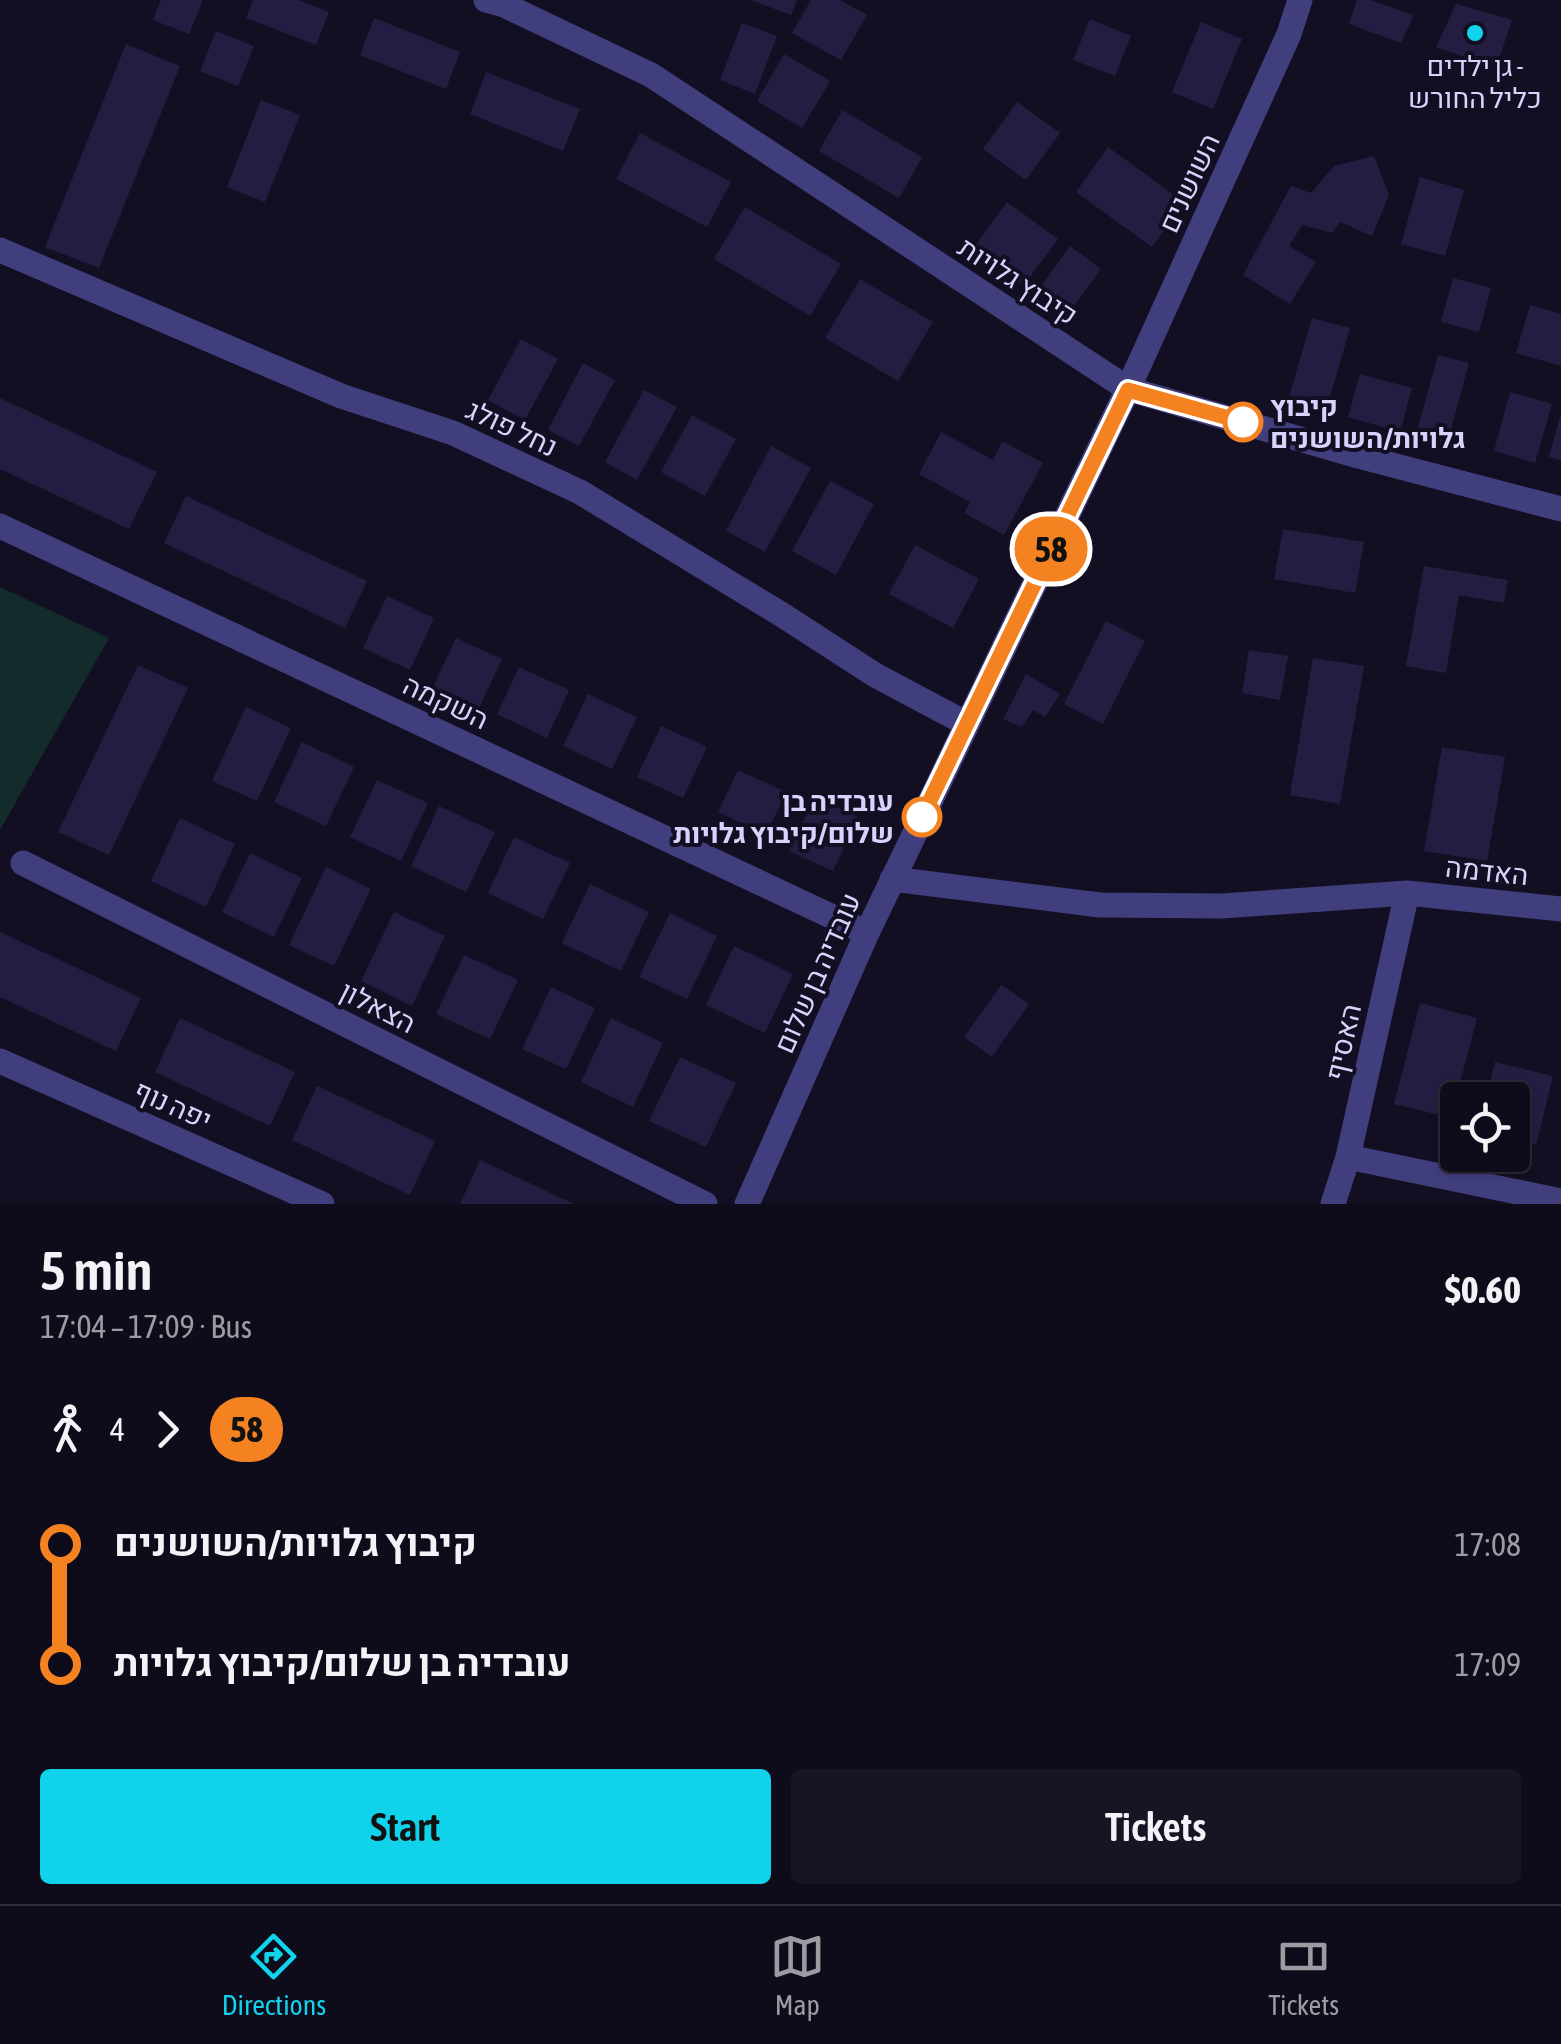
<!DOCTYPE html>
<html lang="en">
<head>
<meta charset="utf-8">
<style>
	:root { --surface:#0e0b1a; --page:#171423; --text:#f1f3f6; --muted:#9b9ba2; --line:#2e2b39; --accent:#10d3eb }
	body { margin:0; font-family:"Asap Condensed",Heebo,sans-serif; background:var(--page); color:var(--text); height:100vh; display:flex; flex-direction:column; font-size:38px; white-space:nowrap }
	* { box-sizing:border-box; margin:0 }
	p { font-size:32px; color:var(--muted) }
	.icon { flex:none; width:55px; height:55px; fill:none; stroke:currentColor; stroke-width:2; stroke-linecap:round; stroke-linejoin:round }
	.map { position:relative; height:1204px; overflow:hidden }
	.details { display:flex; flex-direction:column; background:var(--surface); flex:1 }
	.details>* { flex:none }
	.badge { padding:0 20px; border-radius:32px; font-size:35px; line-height:65px }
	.buttons { position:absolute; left:1440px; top:1082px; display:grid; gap:20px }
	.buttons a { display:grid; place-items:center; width:90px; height:90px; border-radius:10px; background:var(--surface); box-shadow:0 2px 8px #0004,0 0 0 2px var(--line); font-size:50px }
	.map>.badge { position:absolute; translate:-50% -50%; box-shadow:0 0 0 5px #fff }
	.legs { display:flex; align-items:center; gap:15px; height:110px; padding:0 40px; font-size:32px }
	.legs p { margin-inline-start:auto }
	.summary { display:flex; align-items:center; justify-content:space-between; height:170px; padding:0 40px }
	h1 { font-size:55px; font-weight:600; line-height:75px }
	.action { display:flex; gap:20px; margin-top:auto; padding:20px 40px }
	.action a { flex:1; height:115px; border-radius:10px; background:var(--accent); color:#111; font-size:40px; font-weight:600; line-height:115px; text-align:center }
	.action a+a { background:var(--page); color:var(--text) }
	ul { padding:0 40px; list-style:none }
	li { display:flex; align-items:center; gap:35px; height:120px; font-size:38px }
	li i { display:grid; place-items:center; width:15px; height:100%; margin:0 12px; background:currentColor }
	li i::after { content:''; width:25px; height:25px; margin:-12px; border:8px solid; border-radius:50%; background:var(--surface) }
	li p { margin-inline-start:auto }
	li:first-child i { background:linear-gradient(#0000 50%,currentColor 0) }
	li:last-child i { background:linear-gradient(currentColor 50%,#0000 0) }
	.tabs { display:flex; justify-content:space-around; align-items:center; height:140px; border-top:2px solid var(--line); background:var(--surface); font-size:28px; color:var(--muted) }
	.tabs a { display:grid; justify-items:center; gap:5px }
	.tabs .active { color:var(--accent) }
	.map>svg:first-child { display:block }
	.green { fill:#132b2b }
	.building { fill:#241d41 }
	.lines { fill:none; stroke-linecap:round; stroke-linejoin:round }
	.minor { stroke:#413e7e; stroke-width:25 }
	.line-1-casing { stroke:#fff; stroke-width:22 }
	.line-1 { stroke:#f58220; stroke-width:15 }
	.poi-dot { fill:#10d3eb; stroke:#130f22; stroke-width:4 }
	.stop-1-dot { fill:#fff; stroke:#f58220; stroke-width:5 }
	.labels { text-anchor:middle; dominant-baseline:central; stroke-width:8; stroke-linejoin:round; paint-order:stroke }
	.poi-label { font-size:28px; fill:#d8d3fc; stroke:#130f22 }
	.street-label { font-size:28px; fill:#d8d3fc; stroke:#130f22 }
	.stop-label { font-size:28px; font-weight:bold; fill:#d8d3fc; stroke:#130f22; text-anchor:start }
</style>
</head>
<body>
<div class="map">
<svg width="1561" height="1204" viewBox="0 0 1561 1204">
	<rect width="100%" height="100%" fill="#130f22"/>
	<path class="green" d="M0,587l109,51 -109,192z"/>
	<path class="building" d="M161,0h42l-14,34 -36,-14z
		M253,0h46l30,12 -13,33 -70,-27z
		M751,0h46l-6,15z
		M811,0h29l27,15 -26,45 -49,-27z
		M1357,0h13l44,15 -13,28 -52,-19z
		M1456,4l56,16 -16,48 -60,-21z
		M374,18l86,34 -14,37 -86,-34z
		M1090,19l41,17 -16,40 -42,-16z
		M1201,22l41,17 -29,70 -41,-17z
		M742,23l35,13 -22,58 -35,-14z
		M216,31l38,15 -16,40 -38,-15z
		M126,44l54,22 -81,202 -54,-21z
		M784,54l46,27 -28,47 -45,-27z
		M486,72l94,37 -17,42 -93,-37z
		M261,100l39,15 -35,87 -38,-15z
		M1017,102l43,31 -34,47 -43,-31z
		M842,110l80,47 -23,41 -80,-47z
		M640,133l91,49 -24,45 -91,-48z
		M1108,147l76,55 -32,45 -76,-55z
		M1374,156l15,39 -17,41 -32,-14 -8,11 -30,-8 -13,21 27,16 -26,42 -47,-29 48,-89 20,7 23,-27z
		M1420,177l44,13 -19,66 -44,-12z
		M1007,202l51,37 -34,46 -51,-36z
		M745,207l96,57 -31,52 -96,-57z
		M1070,246l31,23 -33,45 -31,-22z
		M1453,278l38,10 -12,44 -38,-10z
		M860,279l73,43 -35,59 -73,-43z
		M1530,305l31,9v52l-45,-13z
		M1312,318l38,10 -23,80 -38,-11z
		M521,339l37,20 -33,61 -37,-20z
		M1438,355l31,8 -22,81 -31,-9z
		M583,363l32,17 -36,66 -31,-16z
		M1360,374l52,14 -12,44 -52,-15z
		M644,390l33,17 -40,73 -32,-18z
		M1510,392l42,12 -17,59 -41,-12z
		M0,398l157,74 -28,57 -129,-60z
		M692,415l44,24 -31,57 -44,-24z
		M1560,417h1v43l-12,-3z
		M941,432l52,28 9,-19 41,22 -39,72 -40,-22 6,-11 -51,-28z
		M771,446l40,22 -46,84 -39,-21z
		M830,481l44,23 -38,71 -44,-24z
		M186,496l181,85 -22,47 -181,-85z
		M1283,529l81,13 -9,51 -81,-14z
		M915,545l64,34 -26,49 -64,-34z
		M1424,566l84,14 -4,23 -45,-8 -13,78 -40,-7z
		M387,596l47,22 -24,52 -47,-22z
		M1106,621l39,20 -42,83 -39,-20z
		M456,638l46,21 -23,49 -46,-21z
		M1249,650l39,6 -8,44 -38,-7z
		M1313,658l51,8 -24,138 -50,-9z
		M138,665l50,23 -79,167 -51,-23z
		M519,667l50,23 -22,48 -50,-24z
		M1026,674l34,20 -15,23 -12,-7 -11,17 -19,-8z
		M588,694l49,23 -25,52 -49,-23z
		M246,707l45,21 -34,73 -45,-20z
		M661,726l46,21 -24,51 -46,-21z
		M302,742l52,25 -28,59 -52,-24z
		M1442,747l63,10 -18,104 -63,-10z
		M738,770l48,22 -20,43 -48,-23z
		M377,780l51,23 -27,58 -51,-24z
		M815,797l43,20 -25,54 -44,-20z
		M439,806l56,26 -29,60 -55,-26z
		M180,818l55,26 -29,63 -55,-26z
		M514,837l56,26 -27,56 -55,-26z
		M250,853l52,25 -28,59 -52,-25z
		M326,867l45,22 -37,77 -45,-21z
		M590,884l59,28 -28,59 -59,-28z
		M394,912l51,24 -33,70 -51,-25z
		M670,913l47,23 -30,63 -48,-22z
		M0,932l141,66 -25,53 -116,-54z
		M734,946l59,28 -28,59 -59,-28z
		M464,955l54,25 -28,59 -54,-25z
		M1001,985l28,19 -37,53 -28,-20z
		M551,987l44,21 -29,61 -44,-20z
		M1420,1003l57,15 -26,100 -57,-14z
		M180,1018l115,54 -25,54 -115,-54z
		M611,1018l52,25 -30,64 -52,-25z
		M680,1057l56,26 -30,64 -57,-26z
		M1495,1062l58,14 -17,69 -24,-6v-39h-27z
		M317,1086l118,55 -25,54 -118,-55z
		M480,1160l94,44h-114z"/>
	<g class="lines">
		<path class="minor" d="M486,0l18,5 147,70 477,314 230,67 203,53
			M0,250l341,146 112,37 127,59 204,124 91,59 92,49
			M0,526l867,407
			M23,863l682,341
			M892,879l208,26 122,1 185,-13 154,16
			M0,1061l322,143
			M1348,1157l213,44
			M747,1204l120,-271 261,-544 161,-355 11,-34
			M1333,1204l15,-47 59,-264"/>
	</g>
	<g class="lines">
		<g class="line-1-casing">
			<path id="line-1" d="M922,817l206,-427 115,32"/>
		</g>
		<use href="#line-1" class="line-1"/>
	</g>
	<circle class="poi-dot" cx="1475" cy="33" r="10"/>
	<g class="stop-1-dot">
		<circle cx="1243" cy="422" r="18"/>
		<circle cx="922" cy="817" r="18"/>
	</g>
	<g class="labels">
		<g class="poi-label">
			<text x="1475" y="66">גן ילדים -<tspan x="1475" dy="32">כליל החורש</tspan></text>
		</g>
		<g class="street-label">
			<text transform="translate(1189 183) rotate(-65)">השושנים</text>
			<text transform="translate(1018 281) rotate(33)">קיבוץ גלויות</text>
			<text transform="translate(512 428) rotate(25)">נחל פולג</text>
			<text transform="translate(446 702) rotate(25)">השקמה</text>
			<text transform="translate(1487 871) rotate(6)">האדמה</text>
			<text transform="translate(817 973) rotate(-66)">עובדיה בן שלום</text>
			<text transform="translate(378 1007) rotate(27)">הצאלון</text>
			<text transform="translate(1343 1042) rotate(-77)">האסיף</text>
			<text transform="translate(173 1105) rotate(24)">יפה נוף</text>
		</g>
		<g class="stop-label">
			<text x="1270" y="406">קיבוץ<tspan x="1270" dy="32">גלויות/השושנים</tspan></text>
			<text x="894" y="801" text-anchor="end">עובדיה בן<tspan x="894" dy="32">שלום/קיבוץ גלויות</tspan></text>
		</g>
	</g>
</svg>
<div class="buttons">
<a><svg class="icon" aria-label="locate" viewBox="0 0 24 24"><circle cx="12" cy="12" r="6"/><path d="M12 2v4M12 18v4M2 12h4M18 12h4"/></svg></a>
</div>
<b class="badge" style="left:1051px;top:549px;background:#f58220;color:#111">58</b>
</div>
<section class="details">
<div class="summary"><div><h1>5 min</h1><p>17:04 – 17:09 · Bus</p></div><b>$0.60</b></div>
<div class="legs"><svg class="icon" aria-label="walk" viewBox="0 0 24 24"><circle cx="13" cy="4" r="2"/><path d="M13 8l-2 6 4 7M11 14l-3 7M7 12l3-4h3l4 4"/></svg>4<svg class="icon" aria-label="forward" viewBox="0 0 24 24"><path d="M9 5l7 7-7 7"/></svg><b class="badge" style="background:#f58220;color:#111">58</b></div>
<ul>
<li><i style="color:#f58220"></i><b>קיבוץ גלויות/השושנים</b><p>17:08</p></li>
<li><i style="color:#f58220"></i><b>עובדיה בן שלום/קיבוץ גלויות</b><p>17:09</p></li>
</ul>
<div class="action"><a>Start</a><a>Tickets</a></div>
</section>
<nav class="tabs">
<a class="active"><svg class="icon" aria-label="directions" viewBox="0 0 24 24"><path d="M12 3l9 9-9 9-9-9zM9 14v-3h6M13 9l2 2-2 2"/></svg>Directions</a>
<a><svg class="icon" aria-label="map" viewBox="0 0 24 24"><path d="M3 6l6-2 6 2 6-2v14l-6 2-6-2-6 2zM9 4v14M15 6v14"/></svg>Map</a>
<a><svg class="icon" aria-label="tickets" viewBox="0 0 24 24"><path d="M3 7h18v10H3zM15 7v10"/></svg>Tickets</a>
</nav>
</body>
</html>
